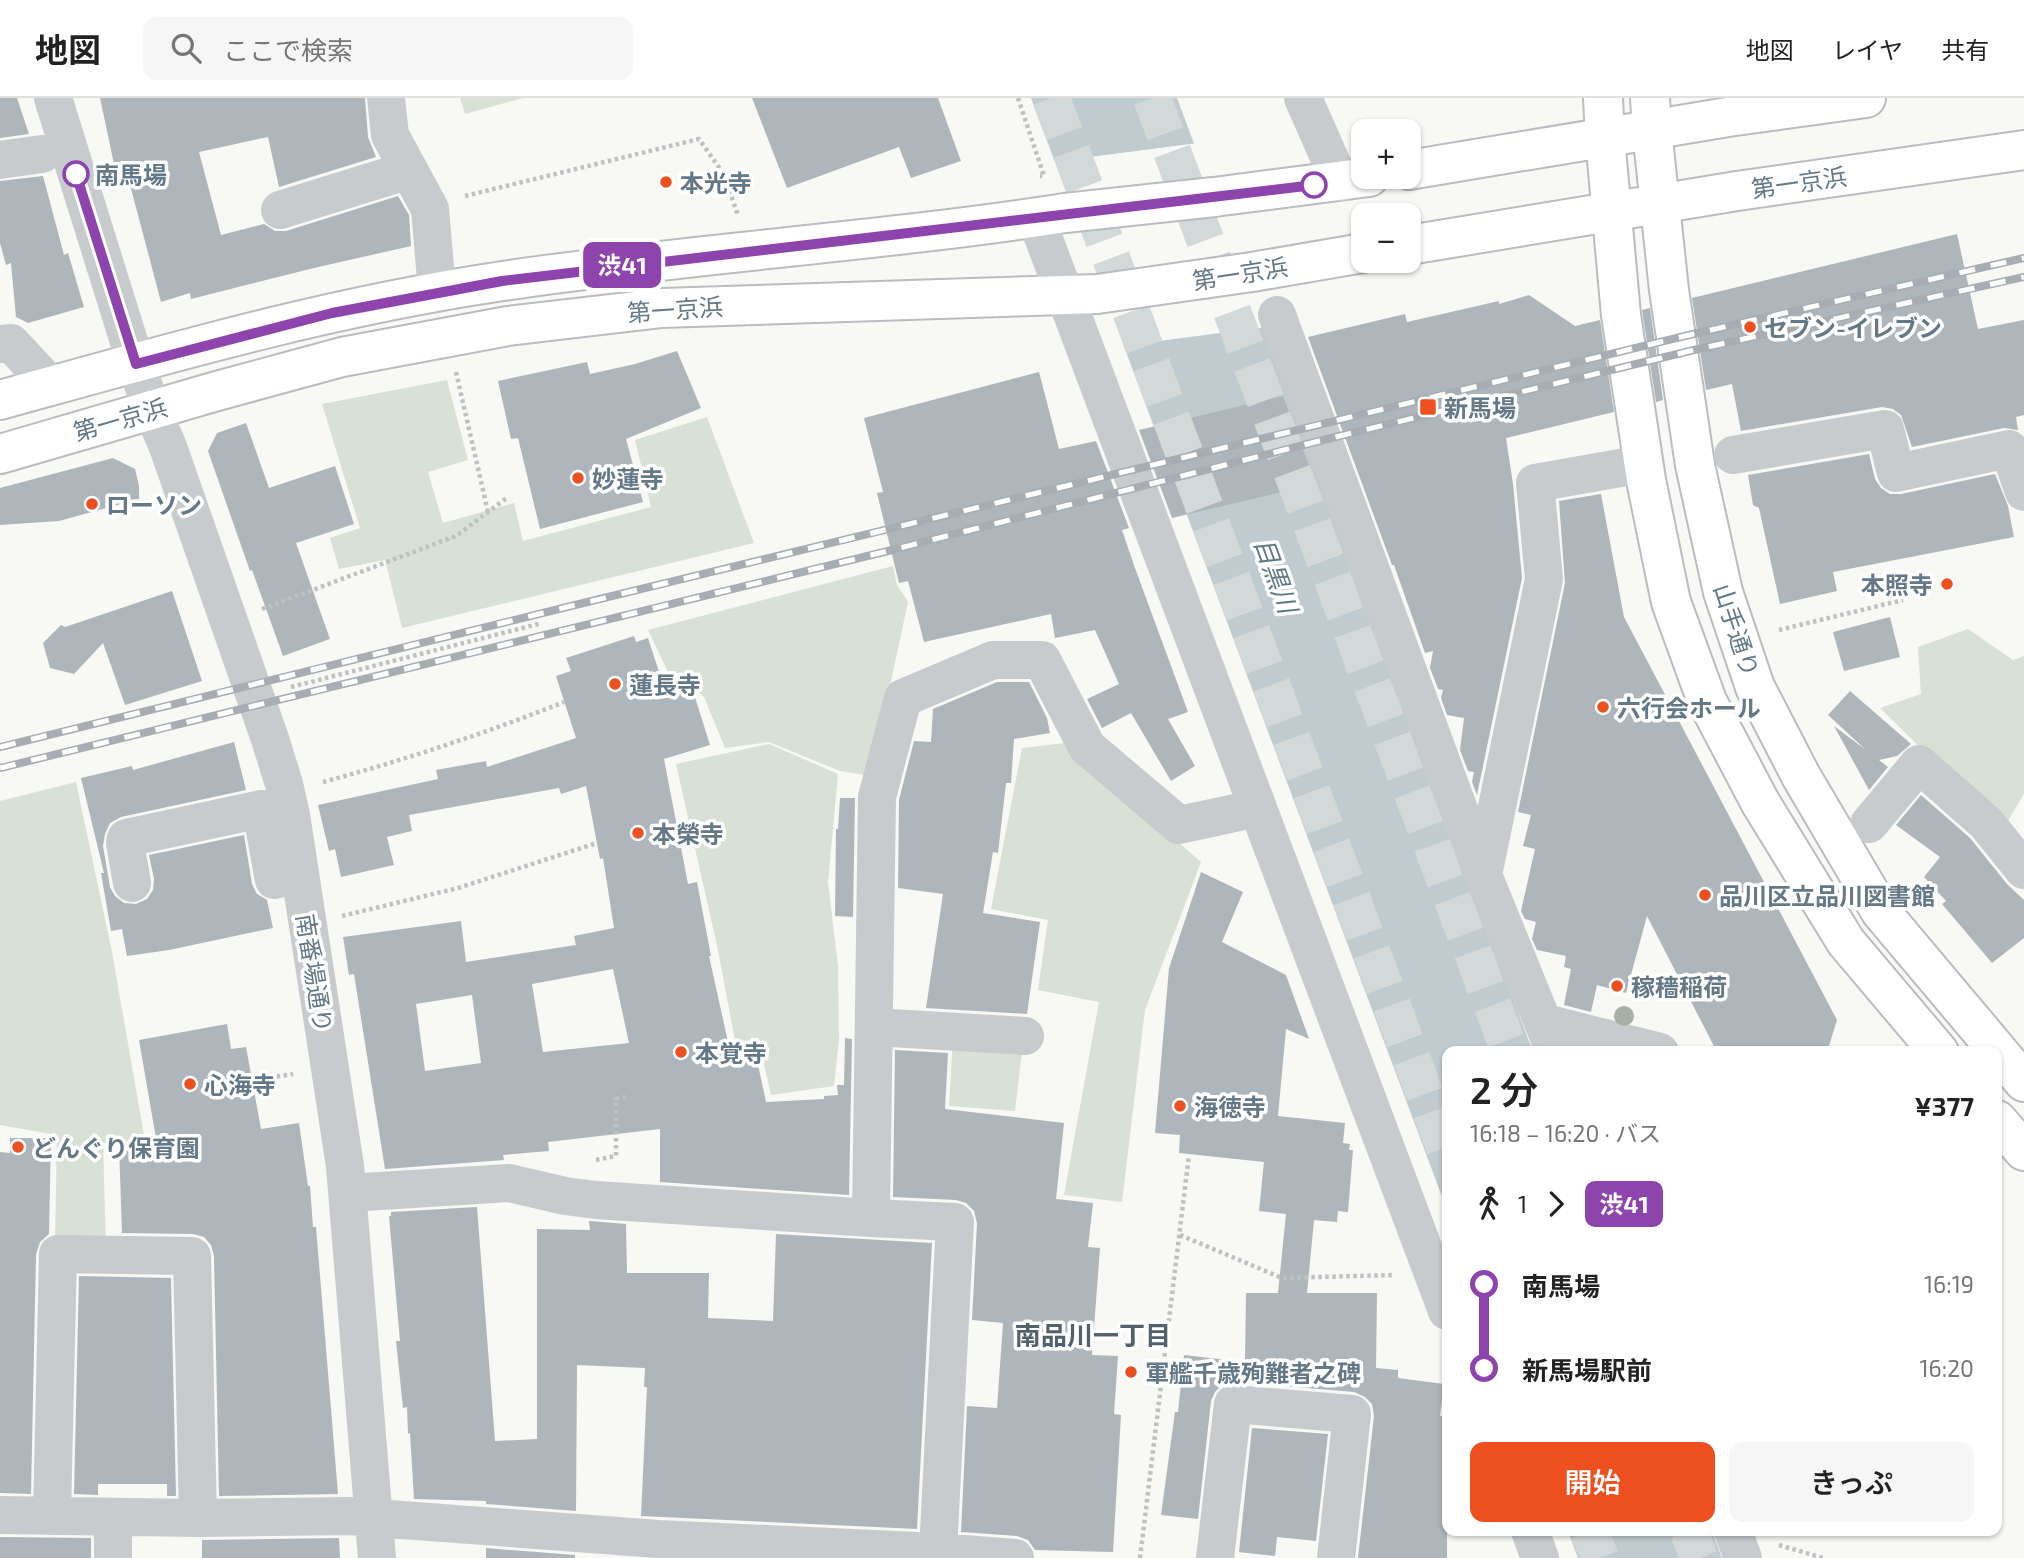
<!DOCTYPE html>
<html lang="ja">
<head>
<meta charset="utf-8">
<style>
	:root { --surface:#fff; --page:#f6f6f6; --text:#222; --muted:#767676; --line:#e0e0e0; --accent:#ee4f1e }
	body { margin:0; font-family:"Exo 2","Noto Sans JP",sans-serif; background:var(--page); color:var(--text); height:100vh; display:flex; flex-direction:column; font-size:26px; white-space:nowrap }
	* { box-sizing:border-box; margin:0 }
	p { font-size:23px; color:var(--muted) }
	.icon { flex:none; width:38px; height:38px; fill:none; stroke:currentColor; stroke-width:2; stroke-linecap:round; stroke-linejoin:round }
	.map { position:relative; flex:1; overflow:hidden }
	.details { position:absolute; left:1442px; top:948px; width:560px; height:490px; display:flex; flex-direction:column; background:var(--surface); border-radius:14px; box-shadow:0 2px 5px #0004 }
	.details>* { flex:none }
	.badge { padding:0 14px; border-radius:10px; font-size:24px; line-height:46px }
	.fabs { position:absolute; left:1351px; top:21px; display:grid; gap:14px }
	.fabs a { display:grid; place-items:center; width:70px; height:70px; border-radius:14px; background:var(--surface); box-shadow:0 2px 5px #0004; font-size:35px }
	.map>.badge { position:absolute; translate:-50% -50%; box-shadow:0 0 0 4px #fff }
	.legs { display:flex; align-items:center; gap:10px; height:77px; padding:0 28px; font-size:23px }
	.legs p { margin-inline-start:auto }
	.head { display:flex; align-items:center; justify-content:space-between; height:119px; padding:0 28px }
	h1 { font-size:38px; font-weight:600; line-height:52px }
	.cta { display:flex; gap:14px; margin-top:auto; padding:14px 28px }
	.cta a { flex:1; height:80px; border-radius:14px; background:var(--accent); color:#fff; font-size:28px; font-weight:600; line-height:80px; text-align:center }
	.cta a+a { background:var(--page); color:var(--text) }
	ul { padding:0 28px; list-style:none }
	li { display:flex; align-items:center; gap:24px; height:84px; font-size:26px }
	li i { display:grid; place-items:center; width:10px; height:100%; margin:0 9px; background:currentColor }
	li i::after { content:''; width:18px; height:18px; margin:-9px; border:5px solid; border-radius:50%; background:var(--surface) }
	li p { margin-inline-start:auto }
	li:first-child i { background:linear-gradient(#0000 50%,currentColor 0) }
	li:last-child i { background:linear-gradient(currentColor 50%,#0000 0) }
	header { display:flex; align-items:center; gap:42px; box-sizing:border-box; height:98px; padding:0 35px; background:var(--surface); border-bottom:2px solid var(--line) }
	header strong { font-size:33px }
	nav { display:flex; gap:38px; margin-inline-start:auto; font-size:24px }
	.search { width:490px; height:63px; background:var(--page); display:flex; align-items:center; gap:18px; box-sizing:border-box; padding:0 24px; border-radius:14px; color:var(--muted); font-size:26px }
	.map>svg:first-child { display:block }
	.green { fill:#d9e0d5 }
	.water { fill:#c0cbd0 }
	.pier { fill:#f8f8f4 }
	.building { fill:#aeb6bc; fill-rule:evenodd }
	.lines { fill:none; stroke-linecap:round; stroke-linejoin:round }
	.highway-tunnel { stroke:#d3d8d9; stroke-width:38; stroke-dasharray:38 19; stroke-linecap:butt }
	.major-casing { stroke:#babec2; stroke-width:42 }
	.highway-casing { stroke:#b9bdc0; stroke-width:42 }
	.path { stroke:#bec1c3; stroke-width:4.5; stroke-dasharray:3.5 3.5; stroke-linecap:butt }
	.minor { stroke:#c7cbce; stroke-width:38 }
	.major { stroke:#fff; stroke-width:38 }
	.highway { stroke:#fff; stroke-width:38 }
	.rail-casing { stroke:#a7adb3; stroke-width:8 }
	.rail { stroke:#fff; stroke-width:5; stroke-dasharray:16; stroke-linecap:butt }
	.highway-bridge-casing { stroke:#b9bdc0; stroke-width:42; stroke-linecap:butt }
	.highway-bridge { stroke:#fff; stroke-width:38 }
	.tree { fill:#a7b2a3 }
	.line-1-casing { stroke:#fff; stroke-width:16 }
	.line-1 { stroke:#8e44ad; stroke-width:10 }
	.stop-1-dot { fill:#fff; stroke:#8e44ad; stroke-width:3.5 }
	.poi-dot { fill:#ee4f1e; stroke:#fff; stroke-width:2.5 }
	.labels { text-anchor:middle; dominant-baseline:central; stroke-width:7; stroke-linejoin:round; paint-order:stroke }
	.stop-label { font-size:24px; font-weight:bold; fill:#657887; stroke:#fff; text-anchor:start }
	.poi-label { font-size:24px; font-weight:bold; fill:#657887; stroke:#fff; text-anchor:start }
	.street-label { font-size:24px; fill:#657887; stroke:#fff }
	.water-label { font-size:26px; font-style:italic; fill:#607a83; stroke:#fff }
	.neighbourhood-label { font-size:26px; font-weight:bold; fill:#53616c; stroke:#fff }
</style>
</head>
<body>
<header>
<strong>地図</strong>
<div class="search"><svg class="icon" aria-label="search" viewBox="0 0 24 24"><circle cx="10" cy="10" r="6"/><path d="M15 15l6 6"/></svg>ここで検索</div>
<nav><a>地図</a><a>レイヤ</a><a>共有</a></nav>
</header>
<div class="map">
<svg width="2024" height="1460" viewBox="0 0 2024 1460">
	<rect width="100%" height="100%" fill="#f8f8f4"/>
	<path class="green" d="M460,0h63l-58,16z
		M447,282l21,80 -40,12 15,51 71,-20 9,38 128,-34 -16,-67 72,-23 47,126 -352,85 -17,-68 -46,9 -9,-31 30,-10 -38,-124z
		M893,468l4,19 11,17 -36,168 -7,5 -25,-4 -71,-29 -44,6 -21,-51 -10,-10 -25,-13 -21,-44z
		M1968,531l45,31 11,-4v138l-21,35 -123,-121 41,-14 -3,-47z
		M1065,645l136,119 -56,148 -23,192 -58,-7 35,-193 -61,-12 10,-70 -57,-11 31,-161z
		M769,646l69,30 -10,108 10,84 1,73 -5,47 -63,9 -12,-53 -23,4 -18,-96 -42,-186z
		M76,684l36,170 33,189 -42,2 3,104 -51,1 2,-113 -57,-10v-324z
		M953,940l70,5 -8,68 -66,-5z"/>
	<path class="water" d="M1031,0h146l356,954h-86v158z
		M1568,1433h144l10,27h-144z"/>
	<path class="pier" d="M1198,45l69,184 -147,19 -69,-184z"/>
	<path class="building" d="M0,0h17l12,36 -29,4z
		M100,0h265l3,39 8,20 -97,30 -11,-50 -69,15 22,83 43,-11 11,7h11l112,-35 11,19 2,31 -97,22 -123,31 -1,-6 -29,9 -37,-140 -10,2z
		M752,0h186l23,63 -50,17 -12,-31 -112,41z
		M43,78l21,79 4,-2 16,54 -56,16 -12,-6 -5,-54 -5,2 -6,-22v-62z
		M1957,136l21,95 46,-9v95l-8,2 2,13 -14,-2 -92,19 -11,-32 -8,-6 -11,-2 -141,24 -9,-47 -26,6 -14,-92z
		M1529,197l46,31 25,-6 14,92 -108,26 7,46 9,94 -45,217 -5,-13 2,-10 -6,-1 -8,-21 4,-32 -17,-3 -6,-17 2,-8 -5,-1 -8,-21 3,-17 -8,2 -31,-88h-2l-84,-228 97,-23 2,8 92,-21v3z
		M1650,210l13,92 -7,2 -14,-92z
		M677,253l24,57 -75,31 17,63 -103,27 -22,-91 -7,1 -13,-58 89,-19 3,12 45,-10z
		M1039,274l20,77 37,-8 33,87 -7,2 13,38 53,144 -20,7 27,47 -24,15 -40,-68 -29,15 -15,-29 32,-15 -24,-54 -40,8 -4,-24 -127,28 -16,-61 -9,2 -22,-90 6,-1 -19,-74z
		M1283,298l33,88 -144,34 -33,-88z
		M246,325l23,65 66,-22 19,58 -58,19 34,96 -47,17 -31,-86 -2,1 -42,-120 9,-18z
		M1869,356l6,25 6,9 9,6h11l94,-20 13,32 6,31 -181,35 4,19 -57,13 -21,-96 -6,-3 -5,-30z
		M113,360l22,11 4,17v13l-80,22 -59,4v-37z
		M1601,396l23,123 213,403 -10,32h-110l-70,-136 -21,77 -29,-8 -6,27 -27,-7 7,-36 -7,-2 2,-11 -29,-6 -5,-11 4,-17 -11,-3 -4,-8 14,-62 -12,-3 8,-31 -13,-3 47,-229 -6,-82z
		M172,493l30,90 -77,24 -22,-62 -29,31 -24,-6 -7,-25 18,-18 4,2z
		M1890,519l10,40 -56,14 -11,-39z
		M634,538l2,6 12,-4 13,40 32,13 17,54 -46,14 24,125 9,-2 14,74h-2l21,95 24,-5 12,56 58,-3v-3l14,-1 -1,-10h7l1,-47 7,1 -3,156 -189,-13v-53l-112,13 1,9 -46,4 1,5 -119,9 -31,-195 -5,1 -6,-38 118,-16 5,41 110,-17 -2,-9 40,-8 -11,-70 -3,1 -14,-73 -25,8 -2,-6 -150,27 3,16 -25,6 7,28 -53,12 -6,-28 -6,2 -11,-46 120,-26 -2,-9 50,-9 1,6 89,-29 -20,-62 15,-5 -5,-13zM613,871l16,74 -86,9 -11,-68zM472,897l9,68 -56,8 -9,-67z
		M997,584h32l18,36 3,15 -36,6 -3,44h-5l-8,70 -5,-1 -10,61 57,9 -13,92 -101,-6 17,-114 -45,-6 1,-88 15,-59 17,1 2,-33z
		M1850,593l61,53 -14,12 -18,4 9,7 -19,23 -35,-64 32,24 -38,-35z
		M234,644l12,48 -125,27 -11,6 -5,11 -2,12 7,41 5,9 9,7 12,1 11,-5 6,-9 1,-11 -5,-24 95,-20 8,49 5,10 10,6 6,28 -104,22 -42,6 -5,-27 -11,2 -10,-58h3l-23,-95 51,-12 1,4z
		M1921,697l49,43 37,46 17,16v38l-32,25 -50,-59 4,-3 -22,-24 16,-20 -44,-32z
		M840,700h15l-2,119 -18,-1 1,-87h2z
		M1201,774l42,20 -21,50 64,33 23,64 -23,-10 -8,87 67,7 -2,20 7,1 -1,6h4l-5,62 -10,-1 -1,11 -23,-2 -7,73h70l-1,75 22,2v8l46,6 -4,32h7v142h-89l16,-142 -2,-12 -7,-7 -11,-5 -119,-10 -12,2 -8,8 -4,9 -13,118 -37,-4 14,-103h3l6,-57 61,7 1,-69h32l8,-79 -27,-3 5,-49 -85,-9 1,-18 -25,-2 14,-165z
		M227,926l4,25 15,-2 15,82 38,-6 9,63h2l3,41h3l22,267 -119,2 -5,-240 -3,-11 -7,-8 -11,-3 -71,-1 -3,-87 38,-2 -18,-104z
		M895,952l53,3 -3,56 119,14 -8,76 37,4 -5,44 12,1 -8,107 26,1 -4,58 7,1 -8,137 -78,-2 -7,-10 -11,-4 -56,-4 6,-126 30,2 6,-85 -31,-3 5,-97 -3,-12 -8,-8 -10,-3 -63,-3z
		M10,1040h41l-2,96 -9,8 -4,12 -5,240 -31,-1v-341l10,1z
		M477,1109l18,234 42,-2v-210l53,1 -1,-9 37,3 1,49h82l-1,45 65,3 3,-87 156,9 -15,286 -276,-13 6,-129h-3l1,-19 -68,-3 -1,146 -90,-7v-3l-72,-2 -4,-66 -2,1 -1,-27 -4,1 -7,-67h4l-11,-125h2v-4z
		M79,1178l92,2 5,218h-9v-12h-69v11l-24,-1z
		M1252,1330l76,6 -12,107 -39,-4 -2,19 -36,-4z
		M0,1439l91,1v20h-91z
		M339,1440l1,20h-138v-18z
		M486,1450l89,7v3h-89z"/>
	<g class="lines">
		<path class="highway-tunnel" d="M1051,0l396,1055
			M1152,0l358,954
			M1589,1433l11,27
			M1689,1433l10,27"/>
		<g class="major-casing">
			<path id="major" d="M1603,0l2,40
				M1650,0l2,32"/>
		</g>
		<g class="highway-casing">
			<path id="highway" d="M1652,32l17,160 26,175 28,127 32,95 46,89 80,136 143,170
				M1605,40l16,177 25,165 25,122 36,99 53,101 86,140 93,110
				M1409,72l319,-53 138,-19
				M1214,99l155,-20
				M1409,147l328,-54 287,-41
				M1252,174l111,-19
				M0,302c166,-46 332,-94 503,-119 187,-28 376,-39 562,-68
				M0,356l217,-63 125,-34 166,-31 154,-18 435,-14
				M1997,1022l27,31"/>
		</g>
		<path class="path" d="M1018,0l26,78h-4
			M465,98l234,-57 24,34 15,42
			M456,274l32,140
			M262,511l194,-73 52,-39
			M1779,532l124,-30
			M291,589l251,-64
			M323,684c82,-22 163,-49 241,-80
			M342,818l116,-28 139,-45
			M256,982l37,-6
			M596,1062l20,-4v-57l13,-3
			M1180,1137l102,43 112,-3
			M1779,1447l44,13
			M1140,1460l49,-403"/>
		<path class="minor" d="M53,0l83,266 16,46 16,37 102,292 14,45 7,31 54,351 32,392
			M386,0l4,37 40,74 7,82
			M1303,0l37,84
			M0,62l42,-6
			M280,112l129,-40
			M1036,120l411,1093
			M1277,217l206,560
			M0,246l11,-1 40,43
			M1733,357l152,-26 11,44 113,-24 15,43
			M1869,726l50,-60 67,59 38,47
			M132,785l-7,-40 1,-5 135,-29 13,71 26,-6
			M1545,925l115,29
			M874,929l151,9
			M1555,954l-72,-177 61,-296 -9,-96 108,-19
			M348,1095l161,-10 56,13 31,4 275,18 84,4 -17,330
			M871,1120l6,-421 26,-99 90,-38h49l45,87 92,78 79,-17
			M0,1417l198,3 150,-2 310,23 280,13 77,6
			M52,1418l6,-262 134,2 6,262
			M113,1419v41
			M1530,1433l10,27
			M1733,1433l10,27
			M1215,1460l18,-154 119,10 -16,144"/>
		<use href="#major" class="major"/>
		<use href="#highway" class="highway"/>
		<g class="rail-casing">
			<path id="rail" d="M0,649l571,-141 1118,-271 335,-77
				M0,670l892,-218 431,-110 371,-90 330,-73"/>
		</g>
		<use href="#rail" class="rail"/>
		<g class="highway-bridge-casing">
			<path id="highway-bridge" d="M1065,115l149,-16
				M1097,196l155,-22"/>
		</g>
		<use href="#highway-bridge" class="highway-bridge"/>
	</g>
	<circle class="tree" cx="1624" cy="918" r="10"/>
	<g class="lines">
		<g class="line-1-casing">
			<path id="line-1" d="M76,76l60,190 196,-51 170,-32 812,-96"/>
		</g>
		<use href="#line-1" class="line-1"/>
	</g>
	<g class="stop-1-dot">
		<circle cx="76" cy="76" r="12"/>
		<circle cx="1314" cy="87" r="12"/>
	</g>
	<g class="poi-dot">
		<circle cx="666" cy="84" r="7"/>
		<circle cx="1750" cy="229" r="7"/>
		<rect x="1419" y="300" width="18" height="18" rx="3.5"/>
		<circle cx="578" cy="380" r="7"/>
		<circle cx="92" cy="406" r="7"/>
		<circle cx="1947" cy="486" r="7"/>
		<circle cx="615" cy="586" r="7"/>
		<circle cx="1603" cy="609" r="7"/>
		<circle cx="638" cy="735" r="7"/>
		<circle cx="1705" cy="797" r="7"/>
		<circle cx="1617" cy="888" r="7"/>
		<circle cx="681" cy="954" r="7"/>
		<circle cx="190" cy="986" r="7"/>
		<circle cx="1180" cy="1008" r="7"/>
		<circle cx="18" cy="1049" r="7"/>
		<circle cx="1131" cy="1274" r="7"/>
	</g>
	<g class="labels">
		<g class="stop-label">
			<text x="95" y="76">南馬場</text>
		</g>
		<g class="poi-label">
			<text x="680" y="84">本光寺</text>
			<text x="1764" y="229">セブン-イレブン</text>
			<text x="1444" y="309">新馬場</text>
			<text x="592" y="380">妙蓮寺</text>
			<text x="106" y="406">ローソン</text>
			<text x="1933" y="486" text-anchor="end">本照寺</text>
			<text x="629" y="586">蓮長寺</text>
			<text x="1617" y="609">六行会ホール</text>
			<text x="652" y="735">本榮寺</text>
			<text x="1719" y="797">品川区立品川図書館</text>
			<text x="1631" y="888">稼穡稲荷</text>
			<text x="695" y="954">本覚寺</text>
			<text x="204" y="986">心海寺</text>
			<text x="1194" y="1008">海徳寺</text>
			<text x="32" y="1049">どんぐり保育園</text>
			<text x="1145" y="1274">軍艦千歳殉難者之碑</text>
		</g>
		<g class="street-label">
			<text transform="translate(1799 84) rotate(-8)">第一京浜</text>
			<text transform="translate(1240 175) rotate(-9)">第一京浜</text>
			<text transform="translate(675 211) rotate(-4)">第一京浜</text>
			<text transform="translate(120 321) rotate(-16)">第一京浜</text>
			<text transform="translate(1737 532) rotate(72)">山手通り</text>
			<text transform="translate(315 875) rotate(81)">南番場通り</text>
		</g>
		<g class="water-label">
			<text transform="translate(1277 477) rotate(70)">目黒川</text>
		</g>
		<g class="neighbourhood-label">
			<text x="1093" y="1236">南品川一丁目</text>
		</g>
	</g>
</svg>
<div class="fabs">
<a>+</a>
<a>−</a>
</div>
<b class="badge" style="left:622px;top:167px;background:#8e44ad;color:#fff">渋41</b>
<section class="details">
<div class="head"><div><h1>2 分</h1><p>16:18 – 16:20 · バス</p></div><b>¥377</b></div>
<div class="legs"><svg class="icon" aria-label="walk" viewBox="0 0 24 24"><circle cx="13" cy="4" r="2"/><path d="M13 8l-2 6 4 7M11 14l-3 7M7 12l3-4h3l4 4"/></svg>1<svg class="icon" aria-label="forward" viewBox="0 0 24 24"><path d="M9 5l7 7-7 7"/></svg><b class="badge" style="background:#8e44ad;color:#fff">渋41</b></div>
<ul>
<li><i style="color:#8e44ad"></i><b>南馬場</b><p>16:19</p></li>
<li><i style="color:#8e44ad"></i><b>新馬場駅前</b><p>16:20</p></li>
</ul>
<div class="cta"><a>開始</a><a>きっぷ</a></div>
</section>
</div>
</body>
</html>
